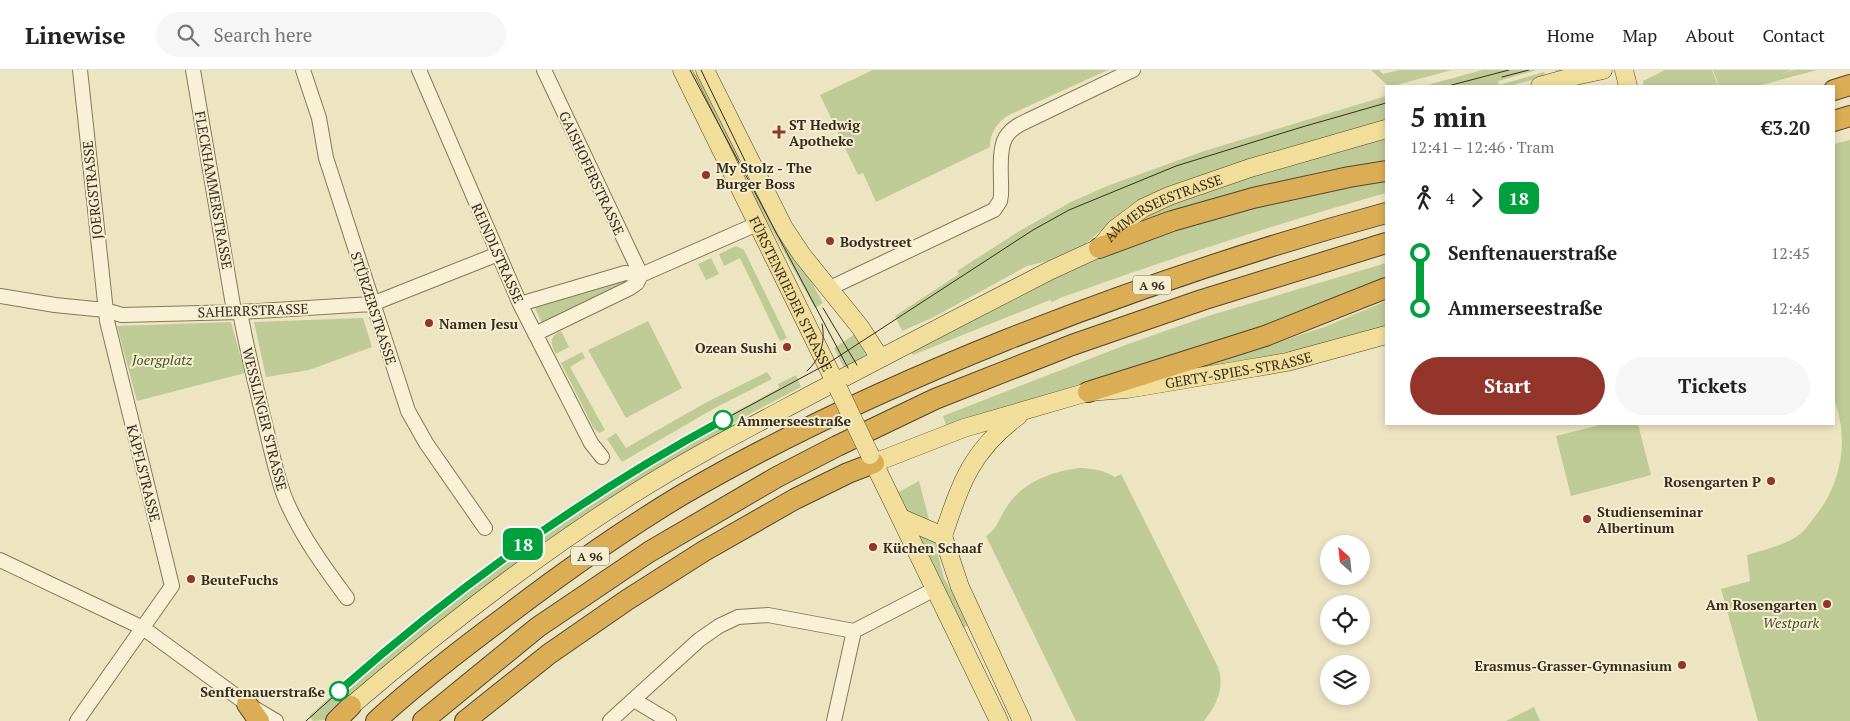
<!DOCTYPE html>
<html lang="en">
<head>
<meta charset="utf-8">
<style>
	:root { --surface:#fff; --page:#f6f6f6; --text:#222; --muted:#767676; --line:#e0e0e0; --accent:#94352b }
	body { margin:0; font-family:"PT Serif",serif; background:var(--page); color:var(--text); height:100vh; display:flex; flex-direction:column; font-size:19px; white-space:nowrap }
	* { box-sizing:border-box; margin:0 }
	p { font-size:16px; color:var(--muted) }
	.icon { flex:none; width:28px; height:28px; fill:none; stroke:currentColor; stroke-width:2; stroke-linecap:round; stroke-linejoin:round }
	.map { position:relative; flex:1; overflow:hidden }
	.drawer { position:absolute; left:1385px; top:15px; width:450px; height:340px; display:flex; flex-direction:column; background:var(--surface); border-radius:0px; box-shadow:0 2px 8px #0003 }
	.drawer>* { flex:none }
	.badge { padding:0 10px; border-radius:8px; font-size:18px; line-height:32px }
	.needle { width:32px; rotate:333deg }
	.buttons { position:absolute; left:1320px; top:465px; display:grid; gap:10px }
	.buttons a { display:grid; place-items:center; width:50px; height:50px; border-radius:50%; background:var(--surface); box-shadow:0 2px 8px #0003; font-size:25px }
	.map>.badge { position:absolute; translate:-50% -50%; box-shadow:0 0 0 2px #fff }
	.legs { display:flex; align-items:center; gap:8px; height:55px; padding:0 25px; font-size:16px }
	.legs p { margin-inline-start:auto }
	.head { display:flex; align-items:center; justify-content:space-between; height:85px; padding:0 25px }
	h1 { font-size:28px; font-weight:600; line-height:38px }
	.cta { display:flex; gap:10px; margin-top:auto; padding:10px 25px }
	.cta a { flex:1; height:58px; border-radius:30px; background:var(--accent); color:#fff; font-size:20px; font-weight:600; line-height:58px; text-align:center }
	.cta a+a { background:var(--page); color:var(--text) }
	ul { padding:0 25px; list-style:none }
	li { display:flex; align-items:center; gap:18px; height:55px; font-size:19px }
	li i { display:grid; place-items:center; width:8px; height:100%; margin:0 6px; background:currentColor }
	li i::after { content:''; width:12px; height:12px; margin:-6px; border:4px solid; border-radius:50%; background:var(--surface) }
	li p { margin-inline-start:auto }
	li:first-child i { background:linear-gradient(#0000 50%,currentColor 0) }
	li:last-child i { background:linear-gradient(currentColor 50%,#0000 0) }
	header { display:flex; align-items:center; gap:30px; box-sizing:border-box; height:70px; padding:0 25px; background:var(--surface); border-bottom:1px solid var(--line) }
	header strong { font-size:24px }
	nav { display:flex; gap:28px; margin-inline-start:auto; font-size:18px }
	.search { width:350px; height:45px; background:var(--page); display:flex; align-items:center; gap:12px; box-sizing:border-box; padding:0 18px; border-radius:28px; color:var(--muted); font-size:19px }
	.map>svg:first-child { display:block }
	.green { fill:#bfcb96 }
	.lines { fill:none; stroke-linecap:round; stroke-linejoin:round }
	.minor-casing { stroke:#87765a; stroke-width:16 }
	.major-casing { stroke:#54442e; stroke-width:19 }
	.highway-casing { stroke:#54442e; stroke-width:22 }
	.minor { stroke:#f8f1d5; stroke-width:14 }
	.major { stroke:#f0de9a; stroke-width:18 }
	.highway { stroke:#dbad54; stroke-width:20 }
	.tram { stroke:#372c1e; stroke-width:1 }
	.major-bridge-casing { stroke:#54442e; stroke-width:19; stroke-linecap:butt }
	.major-bridge { stroke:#f0de9a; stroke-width:18 }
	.line-1-casing { stroke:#fff; stroke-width:11 }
	.line-1 { stroke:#00a03c; stroke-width:8 }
	.poi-dot { fill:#94352b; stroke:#f5eed1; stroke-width:2 }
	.stop-1-dot { fill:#fff; stroke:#00a03c; stroke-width:2.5 }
	.labels { text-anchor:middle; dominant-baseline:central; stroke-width:4; stroke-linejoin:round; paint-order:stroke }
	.shield { fill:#f5eed1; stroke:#706654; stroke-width:1 }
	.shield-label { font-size:12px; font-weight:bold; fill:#372c1e }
	.poi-label { font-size:14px; font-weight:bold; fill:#372c1e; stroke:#f5eed1; text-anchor:start }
	.street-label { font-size:14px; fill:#372c1e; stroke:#f5eed1 }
	.park-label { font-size:14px; font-style:italic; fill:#425324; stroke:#f5eed1 }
	.stop-label { font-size:14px; font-weight:bold; fill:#372c1e; stroke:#f5eed1; text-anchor:start }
</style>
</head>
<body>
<header>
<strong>Linewise</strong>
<div class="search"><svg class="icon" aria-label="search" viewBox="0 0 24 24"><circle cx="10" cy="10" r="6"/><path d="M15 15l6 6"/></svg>Search here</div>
<nav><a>Home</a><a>Map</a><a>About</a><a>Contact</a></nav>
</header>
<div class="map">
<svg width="1850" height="651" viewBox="0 0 1850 651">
	<rect width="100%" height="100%" fill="#ede5c2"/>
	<path class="green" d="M873,0h235l-99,45c-12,7 -19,18 -19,32l-114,55 -13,-29 -5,2 -38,-80z
		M1371,0h8l4,4 16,-4h53l-59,16h-5z
		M1482,0h55l-39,11 1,4 45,-13 1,4 11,-3 -1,-3h13l-58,16h-86z
		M1665,0h47l6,16h-74l-1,-5z
		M1713,0h79l-9,3 12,-3h22l-59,16h-39z
		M703,1l43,86 -11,5 -43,-85z
		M1386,26v24l-173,52 -54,19 -16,7 -15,9 -45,39 -31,14 -25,6 -95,52 -30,13 -7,-15 64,-42 -2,-3 64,-41 50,-28 36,-16 97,-35z
		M1386,66v24l-64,11 -110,28 -83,28 40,-26z
		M1850,70v581h-92l-37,-132 29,-8 -3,-26c17,-5 39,-10 53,-21 5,-4 9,-10 13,-15 28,-33 37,-79 21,-119v-256z
		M1386,109v14c-110,31 -218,66 -326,105l-8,4 -2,-2 -137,55 -3,-4 162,-84 149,-54z
		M759,116l64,117 -8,5 -65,-118z
		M736,176l8,4 43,88 -7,3 -40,-83 -16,8 -5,-12z
		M711,188l8,16 -13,6 -8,-16z
		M1386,193v17l-200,75 -177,50 -63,20 -3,-9 185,-72 80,-28z
		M627,207l1,4 -86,42 -8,-17z
		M1386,231v26l-53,16 -135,26 129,-43z
		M363,248l9,29 -63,23 -43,7 -12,-55z
		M648,251l34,67 -56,30 -38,-68z
		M231,252l14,51 -108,28 -20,-75z
		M561,261l8,16 -13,7c-6,-11 -7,-17 5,-23z
		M855,264l11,21 -22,13 -10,-20z
		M582,282l3,6 -15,9 35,63 -6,3 -6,-6 -32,-64z
		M767,302l5,7 -59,30 -91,53 -15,-23 9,-6 10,15 81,-46z
		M796,305l5,12 -70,37 1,2 -35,20 -153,98 -42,30 -109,87 -67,59 -13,1 -4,-5 59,-53 -2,-4c47,-34 91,-73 138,-107 65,-48 135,-91 205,-130l2,3 68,-37 -1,-4z
		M1604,354h34l13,51 -80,21 -15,-60z
		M1078,398c14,0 25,2 37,9l6,-3 97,193c7,21 -1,37 -14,54h-128l-90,-185c12,-8 12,-16 20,-28 15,-25 44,-36 72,-40z
		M919,411l25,97 15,26 9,21 -5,3 -66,-135z
		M1534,637l6,14h-34z"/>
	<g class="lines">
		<g class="minor-casing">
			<path id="minor" d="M193,0l41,241
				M303,0l16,48 7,40 82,253 18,32 59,85
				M419,0l101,234 71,139 11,14
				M544,0l97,205
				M830,218l164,-78 6,-9 1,-6c1,-16 -4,-49 7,-61 6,-8 15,-11 23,-15l102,-49
				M0,226l55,9 50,5 17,5 118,-3 132,-8 126,-50
				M520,234l105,-31 16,2 116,-51
				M240,242c7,38 16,75 25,112 6,25 11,50 20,74 15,36 39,69 62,100
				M535,264l95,-46 7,-5 4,-8
				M0,490l143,68 104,76 29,17
				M854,561l81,-42
				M634,630l35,21
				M77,651l95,-135 -65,-265 -27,-251
				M610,651l89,-81 20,-14 19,-9 30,-2 86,16
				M834,651l20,-90"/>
		</g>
		<g class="major-casing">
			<g id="major">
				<path id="s1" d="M682,0l156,318"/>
				<path d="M705,0l79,158 18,27 58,72 20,31"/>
				<path d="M1624,0l4,16"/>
				<path d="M1540,16l35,-10 28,-6"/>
				<path d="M870,385l129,266"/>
				<path id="s2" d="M874,393l90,-35 124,-36 39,-3 125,-21 35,-6 99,-27"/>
				<path d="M901,448l42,18 17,51 62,134"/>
				<path d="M943,466c18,-53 28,-85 75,-120"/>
				<path id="s3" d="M351,636c90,-77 183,-149 282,-212 60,-38 123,-70 185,-103 78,-41 155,-81 233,-121l48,-22 16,-19 28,-21 26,-12 81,-28 136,-39"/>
			</g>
		</g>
		<g class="highway-casing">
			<path id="highway" d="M1834,20l16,-5
				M1834,51l16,-5
				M1099,178l73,-27 81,-23 96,-21 37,-6
				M1088,322l177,-56 121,-48
				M247,634l12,17
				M336,651l15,-15
				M376,651c42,-39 88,-74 134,-108 54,-41 112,-82 170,-117 104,-61 214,-111 326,-156 124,-49 251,-92 380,-127
				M423,651l115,-94 111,-75 128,-75 60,-31 98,-47 137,-54 130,-45 184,-57
				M465,651l84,-67 78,-54 77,-49 91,-52 53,-26 26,-10"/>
		</g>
		<use href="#minor" class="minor"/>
		<use href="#major" class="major"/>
		<use href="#highway" class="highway"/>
		<path class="tram" d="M690,0l158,298
			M701,0l47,97
			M1502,7l27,-7
			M1448,16l61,-16
			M823,238l34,57
			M807,301c13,-12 19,-29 15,-47
			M306,651l64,-57 110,-89 62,-45 142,-89 143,-77 206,-134 36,-20 107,-44 126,-39 84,-24"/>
		<g class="major-bridge-casing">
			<path id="major-bridge" d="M838,318l32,67"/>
		</g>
		<use href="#major-bridge" class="major-bridge"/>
	</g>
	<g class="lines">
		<g class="line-1-casing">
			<path id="line-1" d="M339,621c118,-104 245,-196 384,-271"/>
		</g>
		<use href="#line-1" class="line-1"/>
	</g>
	<g class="poi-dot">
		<path d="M776.5 54.5h5v5h5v5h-5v5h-5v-5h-5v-5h5z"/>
		<circle cx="706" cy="105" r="5"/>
		<circle cx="830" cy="171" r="5"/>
		<circle cx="429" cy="253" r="5"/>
		<circle cx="787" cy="277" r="5"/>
		<circle cx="1771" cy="411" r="5"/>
		<circle cx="1587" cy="449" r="5"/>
		<circle cx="873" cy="477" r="5"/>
		<circle cx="191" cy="509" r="5"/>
		<circle cx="1827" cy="534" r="5"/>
		<circle cx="1682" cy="595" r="5"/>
	</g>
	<g class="stop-1-dot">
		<circle cx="723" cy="350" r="9"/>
		<circle cx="339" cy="621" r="9"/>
	</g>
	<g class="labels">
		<g class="shield">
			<rect x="1133" y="205.5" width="38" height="19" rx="4"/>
			<rect x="571" y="476.5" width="38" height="19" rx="4"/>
		</g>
		<g class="shield-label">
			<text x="1152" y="215">A 96</text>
			<text x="590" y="486">A 96</text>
		</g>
		<g class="poi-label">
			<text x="789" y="54">ST Hedwig<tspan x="789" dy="16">Apotheke</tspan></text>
			<text x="716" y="97">My Stolz - The<tspan x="716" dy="16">Burger Boss</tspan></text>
			<text x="840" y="171">Bodystreet</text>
			<text x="439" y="253">Namen Jesu</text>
			<text x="777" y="277" text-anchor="end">Ozean Sushi</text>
			<text x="1761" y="411" text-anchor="end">Rosengarten P</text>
			<text x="1597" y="441">Studienseminar<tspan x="1597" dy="16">Albertinum</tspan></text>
			<text x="883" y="477">Küchen Schaaf</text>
			<text x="201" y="509">BeuteFuchs</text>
			<text x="1817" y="534" text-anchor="end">Am Rosengarten</text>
			<text x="1672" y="595" text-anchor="end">Erasmus-Grasser-Gymnasium</text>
		</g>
		<g class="street-label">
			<text transform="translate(592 103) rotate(65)">GAISHOFERSTRASSE</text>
			<text transform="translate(92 120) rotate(-96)">JOERGSTRASSE</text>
			<text transform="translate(214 120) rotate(80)">FLECKHAMMERSTRASSE</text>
			<text stroke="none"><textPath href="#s3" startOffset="958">AMMERSEESTRASSE</textPath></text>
			<text transform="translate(498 183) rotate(66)">REINDLSTRASSE</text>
			<text stroke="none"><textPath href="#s1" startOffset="249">FÜRSTENRIEDER STRASSE</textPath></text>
			<text transform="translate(374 238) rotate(72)">STÜRZERSTRASSE</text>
			<text transform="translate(253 240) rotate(-2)">SAHERRSTRASSE</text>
			<text stroke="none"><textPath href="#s2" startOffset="378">GERTY-SPIES-STRASSE</textPath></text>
			<text transform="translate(265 349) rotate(76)">WESSLINGER STRASSE</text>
			<text transform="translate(144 403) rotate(76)">KÄPFLSTRASSE</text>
		</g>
		<g class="park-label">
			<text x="162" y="289">Joergplatz</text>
			<text x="1791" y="552">Westpark</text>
		</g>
		<g class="stop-label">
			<text x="737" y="350">Ammerseestraße</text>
			<text x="325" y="621" text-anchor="end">Senftenauerstraße</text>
		</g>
	</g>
</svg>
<div class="buttons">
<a><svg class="needle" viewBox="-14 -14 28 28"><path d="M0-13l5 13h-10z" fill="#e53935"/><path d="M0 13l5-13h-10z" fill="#767676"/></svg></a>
<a><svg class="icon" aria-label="locate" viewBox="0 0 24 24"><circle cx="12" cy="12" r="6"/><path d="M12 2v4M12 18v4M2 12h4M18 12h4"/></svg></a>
<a><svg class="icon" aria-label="layers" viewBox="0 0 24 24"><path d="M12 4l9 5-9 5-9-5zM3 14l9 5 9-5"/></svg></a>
</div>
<b class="badge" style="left:523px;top:474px;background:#00a03c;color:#fff">18</b>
<section class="drawer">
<div class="head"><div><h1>5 min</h1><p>12:41 – 12:46 · Tram</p></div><b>€3.20</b></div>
<div class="legs"><svg class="icon" aria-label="walk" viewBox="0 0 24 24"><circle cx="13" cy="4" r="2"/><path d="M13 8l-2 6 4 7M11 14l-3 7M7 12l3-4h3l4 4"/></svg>4<svg class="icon" aria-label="forward" viewBox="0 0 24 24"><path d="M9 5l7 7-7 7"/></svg><b class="badge" style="background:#00a03c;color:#fff">18</b></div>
<ul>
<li><i style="color:#00a03c"></i><b>Senftenauerstraße</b><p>12:45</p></li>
<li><i style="color:#00a03c"></i><b>Ammerseestraße</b><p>12:46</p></li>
</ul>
<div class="cta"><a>Start</a><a>Tickets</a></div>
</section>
</div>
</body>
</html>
